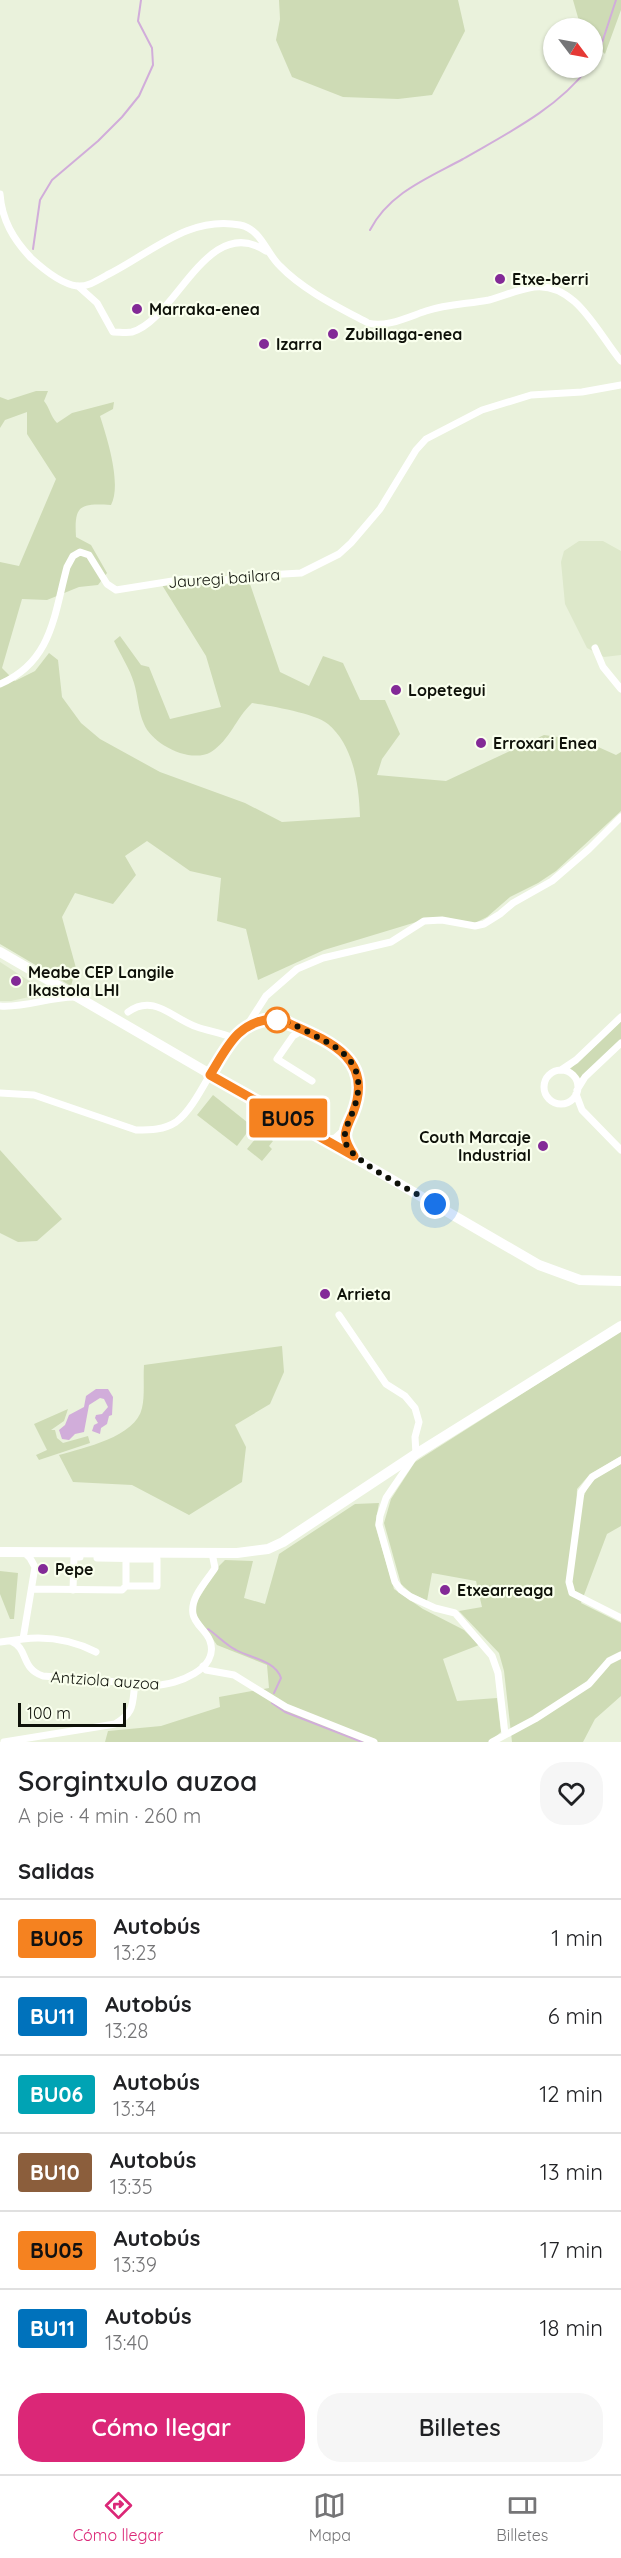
<!DOCTYPE html>
<html lang="es">
<head>
<meta charset="utf-8">
<style>
	:root { --surface:#fff; --page:#f6f6f6; --text:#202124; --muted:#757577; --line:#e0e0e0; --accent:#db2777 }
	body { margin:0; font-family:Quicksand,sans-serif; background:var(--page); color:var(--text); height:100vh; display:flex; flex-direction:column; font-size:22px; white-space:nowrap }
	* { box-sizing:border-box; margin:0 }
	p { font-size:20px; color:var(--muted) }
	.icon { flex:none; width:33px; height:33px; fill:none; stroke:currentColor; stroke-width:2; stroke-linecap:round; stroke-linejoin:round }
	.map { position:relative; height:1742px; overflow:hidden }
	.side { display:flex; flex-direction:column; background:var(--surface); flex:1 }
	.side>* { flex:none }
	.badge { padding:0 12px; border-radius:4px; font-size:21px; line-height:39px }
	.needle { width:39px; rotate:122deg }
	.tools { position:absolute; left:543px; top:18px; display:grid; gap:12px }
	.tools a { display:grid; place-items:center; width:60px; height:60px; border-radius:50%; background:var(--surface); box-shadow:0 2px 4px #0004; font-size:30px }
	.scale { position:absolute; left:18px; bottom:15px; width:108px; box-sizing:border-box; padding-left:6px; border:3px solid #0e1109; border-top:0; font-size:16px; line-height:21px; white-space:nowrap; color:#0e1109; -webkit-text-stroke:4px #f9ffed; paint-order:stroke }
	.you { position:absolute; width:30px; height:30px; margin:-15px; border:4px solid #fff; border-radius:50%; background:#1a73e8; box-shadow:0 0 0 9px #1a73e833 }
	.map>.badge { position:absolute; translate:-50% -50%; box-shadow:0 0 0 3px #fff }
	h2 { padding:0 18px; font-size:22px; line-height:54px }
	.round { display:grid; place-items:center; flex:none; width:63px; height:63px; border-radius:24px; background:var(--page) }
	.headline { display:flex; align-items:center; justify-content:space-between; height:102px; padding:0 18px }
	h1 { font-size:28px; font-weight:600; line-height:45px }
	.button { display:flex; gap:12px; margin-top:auto; padding:12px 18px }
	.button a { flex:1; height:69px; border-radius:24px; background:var(--accent); color:#fff; font-size:24px; font-weight:600; line-height:69px; text-align:center }
	.button a+a { background:var(--page); color:var(--text) }
	ul { padding:0; list-style:none }
	li { display:flex; align-items:center; gap:18px; height:78px; padding:0 18px; border-top:2px solid var(--line) }
	li div { flex:1 }
	li b { display:block; font-size:22px }
	li em { font-style:normal }
	li .badge { min-width:66px; font-weight:700; text-align:center }
	.tabs { display:flex; justify-content:space-around; align-items:center; height:84px; border-top:2px solid var(--line); background:var(--surface); font-size:16px; color:var(--muted) }
	.tabs a { display:grid; justify-items:center; gap:3px }
	.tabs .selected { color:var(--accent) }
	.map>svg:first-child { display:block }
	.built { fill:#dde8ca }
	.green { fill:#cedbb5 }
	.water { fill:#d1adda }
	.lines { fill:none; stroke-linecap:round; stroke-linejoin:round }
	.stream { stroke:#d1adda; stroke-width:2 }
	.street { stroke:#fff; stroke-width:7 }
	.secondary { stroke:#fff; stroke-width:10 }
	.line-casing { stroke:#fff; stroke-width:14 }
	.line { stroke:#f58220; stroke-width:9 }
	.walk { stroke:#0e1109; stroke-width:6; stroke-dasharray:0 10.8 }
	.poi-dot { fill:#832a97; stroke:#f9ffed; stroke-width:2 }
	.stop-dot { fill:#fff; stroke:#f58220; stroke-width:3 }
	.labels { text-anchor:middle; dominant-baseline:central; stroke-width:4.5; stroke-linejoin:round; paint-order:stroke }
	.poi-label { font-size:16px; font-weight:bold; fill:#0e1109; stroke:#f9ffed; text-anchor:start }
	.street-label { font-size:16px; fill:#0e1109; stroke:#f9ffed }
</style>
</head>
<body>
<div class="map">
<svg width="621" height="1742" viewBox="0 0 621 1742">
	<rect width="100%" height="100%" fill="#eaf2dc"/>
	<path class="built" d="M579,541h24l18,10v104l-17,2 -17,-9 -22,-44 -4,-42 3,-11z
		M0,962l37,24 2,3 -1,6 -27,6h-11z"/>
	<path class="green" d="M279,0h179l7,31 -33,64 -34,4 -55,-2 -51,-20 -16,-37 4,-21z
		M573,0h48v10l-16,44 -12,-12 -1,-14h-11z
		M36,391h12l-4,10c6,7 6,15 13,22l15,-10 42,-11 -1,7 -13,7c7,22 22,68 11,89 -31,-2 -37,0 -35,32l15,8 16,28 -9,12 -19,2 -32,13 -25,-1 -20,69 13,13 20,-10 14,-18 9,7 4,37 19,26 19,16 60,33 85,31 37,19 78,-5c-1,-31 -6,-71 -32,-93 -14,-11 -58,-18 -76,-21 -16,15 -22,37 -41,49 -21,12 -59,-8 -67,-28 -6,-13 -6,-28 -10,-41 -4,-14 -14,-29 -20,-42l6,-5 21,29 8,2 21,52 51,-12 -15,-51 -44,-71 16,-3 36,4 35,-5 31,91 29,14 14,-30 20,7 17,37h25l15,34 -18,25 -5,16 69,6 98,-46 41,6 31,14 5,-3v59l-65,60 -18,12 -28,14 -23,20 -12,6 -52,-3 -99,30 -66,30 -12,-51 -29,-8 4,-43 -31,-7 -43,-30 -22,15 11,19 -23,29 -38,-11 -13,24 14,51 -5,18 -71,-42v-382l19,4 37,-87 -29,-45v-22l-22,8 -5,8v-31l8,3z
		M621,1021v19l-41,38 -10,-9z
		M213,1095l39,31 -15,20 -40,-31z
		M261,1132l12,9 -4,5 3,3 -10,12 -15,-12z
		M0,1150l62,69 -25,22 -19,1 -18,-9z
		M621,1331v125l-31,18 -13,15 -1,23 12,-25 8,-9 25,-14v62l-14,8 -26,69 40,20v73l-26,23 -12,23h-71l-8,-71 -5,-18 -40,-42 23,-4 -6,-26 -44,-8 -5,28 -16,-8 -10,-9 -17,-61 7,-24 24,-37z
		M282,1346l2,26 -14,32 -35,21 11,22 -4,35 -53,33 -57,-30 -59,-3 -14,-27c24,-7 77,-18 83,-47 3,-13 1,-29 2,-43z
		M68,1409l-4,12 -13,9h4l2,8 6,5 25,-7 2,7 -51,17 -3,-5 11,-5 -13,-26z
		M379,1503l-4,22 19,64 29,20 41,21 15,15 -36,14 14,42 40,-3 4,34 -12,10h-384l3,-11 53,-5 59,-19 -1,-10 50,-9 -2,-23 -50,-20 -21,-30v-12l23,-37 6,-6 28,1 -9,37 21,6 14,-50 76,-50z
		M0,1571l18,2 -4,46h-4l-10,-25z"/>
	<path class="water" d="M96,1389h12l5,8 -1,18 -3,1 -2,8 -6,4 -1,6 -8,-3 2,-6 4,-2 -3,-5 1,-3 6,-1 6,-7 -4,-8 -4,-1 -11,7 -5,27 -9,2 -6,6 -7,-1 -3,-9 6,-5 4,-10 15,-8 2,-11z"/>
	<g class="lines">
		<path class="stream" d="M592,62l6,-7 18,-55
			M370,230c19,-37 58,-52 93,-71 43,-25 94,-50 125,-91
			M33,249l7,-49 12,-20 46,-39 24,-24 17,-21 14,-31 -1,-17 -14,-27 3,-21
			M208,1629c9,6 18,16 28,21 14,8 39,10 45,28l-7,15
			M272,1703l13,9 77,30"/>
		<path class="street" d="M0,194c2,26 13,45 31,64 12,11 30,26 46,28 11,1 21,-6 30,-11 43,-21 81,-60 133,-50 21,4 26,28 40,41 23,24 58,41 88,57 18,5 40,-6 58,-12 21,-7 42,-7 63,-11 15,-4 30,-11 45,-13 42,-5 64,47 87,74
			M78,286l19,17 16,29c6,0 14,1 19,0 44,-12 75,-120 134,-81
			M595,648l8,19 18,22
			M0,684c52,-22 54,-69 67,-117l6,-11 7,-4 9,3 18,29 9,6 69,-11 33,2 32,-5 51,-3 38,-19 12,-11 29,-34 36,-59 10,-11 56,-29 49,-15 51,-3 39,-7
			M0,1006c25,2 49,-9 74,-9
			M128,1012c26,-19 45,7 69,15 12,4 24,6 37,11
			M248,1024l18,-28 31,-27 26,-11 68,-16 33,-21 18,-1 33,6 9,-2 16,-10 13,-11 39,-22 37,-32 32,-32
			M303,1030l-10,6 -16,23 35,22
			M561,1070l15,-10 45,-43
			M544 1087a17 17 0 1 1 34 0a17 17 0 1 1-34 0Z
			M577,1090l8,-13 36,-34
			M0,1093l34,2 102,35c14,0 28,0 40,-8 34,-25 51,-117 105,-102 7,2 14,6 21,10 37,17 69,32 52,79 -8,22 -14,25 0,46
			M576,1094l6,16 39,40
			M327,1140l8,-2 10,-9
			M339,1315l47,69 19,12 10,12 4,14 -4,15 1,17 -30,44 -6,18 -1,9 16,57 6,8 10,7 24,11 20,5 37,43 6,17 7,61
			M621,1460l-29,17 -11,15 -12,90 3,11 49,25
			M126,1586v-28
			M32,1589l90,1 4,-4h31v-27l-60,-1
			M73,1590l1,-33h6
			M23,1639c26,-3 49,1 73,13
			M11,1641c18,8 9,27 32,35l113,9c20,0 64,-16 54,-44 -3,-10 -15,-16 -17,-27 -3,-17 14,-33 22,-46l-3,-15
			M0,1642l23,-3 12,-72 -5,-9 -6,-6
			M203,1666l3,4 28,5 52,32 88,35
			M4,1742l111,-18c20,-12 17,-19 20,-41
			M492,1742l43,-23 54,-35 20,-23 12,-6"/>
		<path class="secondary" d="M0,952l539,313 41,15 41,1
			M0,1552l237,1 31,-4 15,-7 133,-88 205,-128"/>
	</g>
	<g class="lines">
		<g class="line-casing">
			<path id="line" d="M272,1019l9,1c42,19 95,35 72,93 -9,20 -12,23 1,43l-144,-81c17,-27 27,-53 62,-56z"/>
		</g>
		<use href="#line" class="line"/>
		<path class="walk" d="M277,1020c16,2 32,13 46,20 32,16 43,37 30,71 -4,12 -12,22 -6,35 10,18 67,46 88,58"/>
	</g>
	<g class="poi-dot">
		<circle cx="500" cy="279" r="6"/>
		<circle cx="137" cy="309" r="6"/>
		<circle cx="333" cy="334" r="6"/>
		<circle cx="264" cy="344" r="6"/>
		<circle cx="396" cy="690" r="6"/>
		<circle cx="481" cy="743" r="6"/>
		<circle cx="16" cy="981" r="6"/>
		<circle cx="543" cy="1146" r="6"/>
		<circle cx="325" cy="1294" r="6"/>
		<circle cx="43" cy="1569" r="6"/>
		<circle cx="445" cy="1590" r="6"/>
	</g>
	<circle class="stop-dot" cx="277" cy="1020" r="12"/>
	<g class="labels">
		<g class="poi-label">
			<text x="512" y="279">Etxe-berri</text>
			<text x="149" y="309">Marraka-enea</text>
			<text x="345" y="334">Zubillaga-enea</text>
			<text x="276" y="344">Izarra</text>
			<text x="408" y="690">Lopetegui</text>
			<text x="493" y="743">Erroxari Enea</text>
			<text x="28" y="972">Meabe CEP Langile<tspan x="28" dy="18">Ikastola LHI</tspan></text>
			<text x="531" y="1137" text-anchor="end">Couth Marcaje<tspan x="531" dy="18">Industrial</tspan></text>
			<text x="337" y="1294">Arrieta</text>
			<text x="55" y="1569">Pepe</text>
			<text x="457" y="1590">Etxearreaga</text>
		</g>
		<g class="street-label">
			<text transform="translate(224 578) rotate(-4)">Jauregi bailara</text>
			<text transform="translate(105 1680) rotate(4)">Antziola auzoa</text>
		</g>
	</g>
</svg>
<div class="tools">
<a><svg class="needle" viewBox="-14 -14 28 28"><path d="M0-13l5 13h-10z" fill="#e53935"/><path d="M0 13l5-13h-10z" fill="#757577"/></svg></a>
</div>
<div class="scale">100 m</div>
<div class="you" style="left:435px;top:1204px"></div>
<b class="badge" style="left:288px;top:1118px;background:#f58220;color:#111">BU05</b>
</div>
<section class="side">
<div class="headline"><div><h1>Sorgintxulo auzoa</h1><p>A pie · 4 min · 260 m</p></div><a class="round"><svg class="icon" aria-label="heart" viewBox="0 0 24 24"><path d="M12 20l-8-8c-3-5 5-10 8-4 3-6 11-1 8 4z"/></svg></a></div>
<h2>Salidas</h2>
<ul>
<li><span class="badge" style="background:#f58220;color:#111">BU05</span><div><b>Autobús</b><p>13:23</p></div><em>1 min</em></li>
<li><span class="badge" style="background:#0072bc;color:#fff">BU11</span><div><b>Autobús</b><p>13:28</p></div><em>6 min</em></li>
<li><span class="badge" style="background:#00a3b4;color:#fff">BU06</span><div><b>Autobús</b><p>13:34</p></div><em>12 min</em></li>
<li><span class="badge" style="background:#8b5e3c;color:#fff">BU10</span><div><b>Autobús</b><p>13:35</p></div><em>13 min</em></li>
<li><span class="badge" style="background:#f58220;color:#111">BU05</span><div><b>Autobús</b><p>13:39</p></div><em>17 min</em></li>
<li><span class="badge" style="background:#0072bc;color:#fff">BU11</span><div><b>Autobús</b><p>13:40</p></div><em>18 min</em></li>
</ul>
<div class="button"><a>Cómo llegar</a><a>Billetes</a></div>
</section>
<nav class="tabs">
<a class="selected"><svg class="icon" aria-label="directions" viewBox="0 0 24 24"><path d="M12 3l9 9-9 9-9-9zM9 14v-3h6M13 9l2 2-2 2"/></svg>Cómo llegar</a>
<a><svg class="icon" aria-label="map" viewBox="0 0 24 24"><path d="M3 6l6-2 6 2 6-2v14l-6 2-6-2-6 2zM9 4v14M15 6v14"/></svg>Mapa</a>
<a><svg class="icon" aria-label="tickets" viewBox="0 0 24 24"><path d="M3 7h18v10H3zM15 7v10"/></svg>Billetes</a>
</nav>
</body>
</html>
